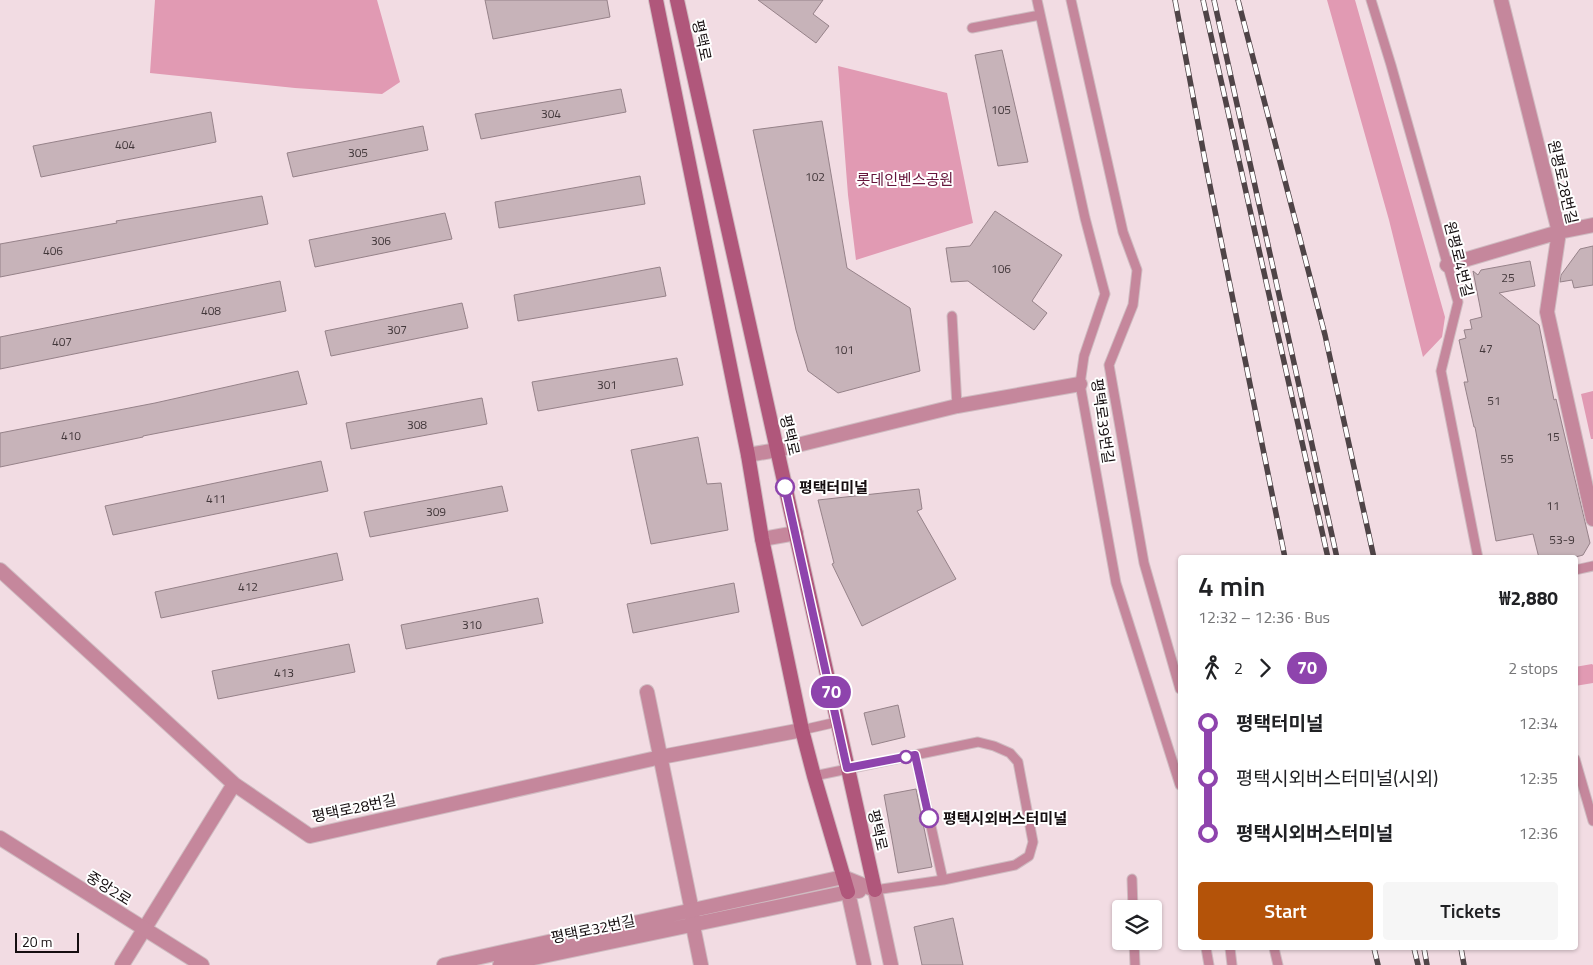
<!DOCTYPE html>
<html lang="en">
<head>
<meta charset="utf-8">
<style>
	:root { --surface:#fff; --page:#f6f6f6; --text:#202124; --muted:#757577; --accent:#b45309 }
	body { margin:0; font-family:"Titillium Web","Noto Sans KR",sans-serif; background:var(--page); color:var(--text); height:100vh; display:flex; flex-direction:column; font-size:19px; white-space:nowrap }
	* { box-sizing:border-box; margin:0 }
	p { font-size:16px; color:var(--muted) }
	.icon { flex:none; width:28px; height:28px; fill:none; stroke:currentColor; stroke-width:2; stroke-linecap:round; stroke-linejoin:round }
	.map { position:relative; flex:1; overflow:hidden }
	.sheet { position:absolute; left:1178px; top:555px; width:400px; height:395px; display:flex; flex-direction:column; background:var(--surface); border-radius:5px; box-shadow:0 1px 4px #0004 }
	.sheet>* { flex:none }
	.badge { padding:0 10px; border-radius:16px; font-size:18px; line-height:32px }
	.controls { position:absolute; left:1112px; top:900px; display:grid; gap:10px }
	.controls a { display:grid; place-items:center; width:50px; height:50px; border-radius:5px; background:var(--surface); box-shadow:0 1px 4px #0004; font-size:25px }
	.scale { position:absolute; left:15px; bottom:12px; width:64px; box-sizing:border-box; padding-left:5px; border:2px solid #150e10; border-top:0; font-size:14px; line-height:18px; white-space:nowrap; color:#150e10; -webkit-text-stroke:4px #fff; paint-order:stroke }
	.map>.badge { position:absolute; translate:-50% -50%; box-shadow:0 0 0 2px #fff }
	.legs { display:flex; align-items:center; gap:8px; height:55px; padding:0 20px; font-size:16px }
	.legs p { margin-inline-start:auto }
	.head { display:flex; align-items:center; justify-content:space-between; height:85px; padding:0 20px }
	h1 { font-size:28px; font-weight:600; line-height:38px }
	.action { display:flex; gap:10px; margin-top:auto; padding:10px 20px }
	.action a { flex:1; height:58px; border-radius:5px; background:var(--accent); color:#fff; font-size:20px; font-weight:600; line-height:58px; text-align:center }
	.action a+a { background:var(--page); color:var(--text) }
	ul { padding:0 20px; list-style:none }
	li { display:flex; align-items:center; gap:18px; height:55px; font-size:19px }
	li i { display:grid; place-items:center; width:8px; height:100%; margin:0 6px; background:currentColor }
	li i::after { content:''; width:12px; height:12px; margin:-6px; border:4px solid; border-radius:50%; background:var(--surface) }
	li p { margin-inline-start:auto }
	li:first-child i { background:linear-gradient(#0000 50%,currentColor 0) }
	li:last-child i { background:linear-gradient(currentColor 50%,#0000 0) }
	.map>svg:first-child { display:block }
	.green { fill:#e19ab3 }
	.building { fill:#c7b3b9; stroke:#968289 }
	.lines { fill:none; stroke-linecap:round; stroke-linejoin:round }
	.service-casing { stroke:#cfbbc1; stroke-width:11 }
	.minor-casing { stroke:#cfbbc1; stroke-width:16 }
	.tertiary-casing { stroke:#cfbbc1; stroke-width:16 }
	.secondary-casing { stroke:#cfbbc1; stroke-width:16 }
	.service { stroke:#c5879c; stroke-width:9 }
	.minor { stroke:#c5879c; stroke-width:14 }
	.tertiary { stroke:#c5879c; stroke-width:14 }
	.secondary { stroke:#b0577b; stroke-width:14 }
	.rail-casing { stroke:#4f4447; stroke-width:5.5 }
	.rail { stroke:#fff; stroke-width:4; stroke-dasharray:11; stroke-linecap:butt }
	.line-1-casing { stroke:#fff; stroke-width:11 }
	.line-1 { stroke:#8e44ad; stroke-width:8 }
	.stop-1-dot { fill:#fff; stroke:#8e44ad; stroke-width:2.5 }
	.labels { text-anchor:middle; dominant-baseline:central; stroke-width:4; stroke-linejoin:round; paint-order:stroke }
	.number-label { font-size:12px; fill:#42373a }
	.street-label { font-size:15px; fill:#150e10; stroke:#fff }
	.park-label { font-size:15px; fill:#65143b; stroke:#fff }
	.stop-label { font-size:15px; font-weight:bold; fill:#150e10; stroke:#fff; text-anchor:start }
</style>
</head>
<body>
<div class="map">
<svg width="1593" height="965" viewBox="0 0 1593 965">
	<rect width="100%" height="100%" fill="#f2dce3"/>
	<path class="green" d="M155,0h222l23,82 -18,12 -87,-6 -145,-15z
		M1327,0h28l90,317 -3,20 -19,20 -34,-137z
		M838,66l109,27 26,130 -117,37 -8,-65z
		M1593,391v48h-2l-10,-45z
		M1592,664l1,1v18l-18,3v-19z"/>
	<path class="building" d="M485,0h122l3,17 -117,22z
		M758,0h65l-10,14 16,12 -13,17z
		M1002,50l26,112 -30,4 -23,-111z
		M621,89l5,23 -145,27 -6,-25z
		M211,112l5,30 -175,35 -8,-31z
		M822,121l25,147 63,40 10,63 -82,22 -30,-22 -12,-41 -43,-200z
		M423,126l5,24 -135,27 -6,-24z
		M640,176l5,28 -146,24 -4,-26z
		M262,196l6,28 -268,53v-33l117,-21 -1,-2z
		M995,211l67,44 -30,46 15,12 -13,17 -66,-49 -17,1 -5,-34 24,-2z
		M445,213l7,26 -137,28 -6,-27z
		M1593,246v39l-19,3 -2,-8 -12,2 1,-7 19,-26z
		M1530,261l5,25 -36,7 40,32 15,75 2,-1 34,144 -7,12 -11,3h-33l-6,-24 -37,7 -21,-114h-1l-10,-45h4l-9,-42 7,-2 -2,-8 8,-1 -2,-9 12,-3 -9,-46 5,4 3,-5z
		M660,267l6,29 -148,25 -4,-26z
		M280,281l6,30 -286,58v-32z
		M462,303l6,25 -137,28 -6,-25z
		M677,358l6,27 -145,26 -6,-29z
		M298,371l9,33 -164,32v1l-143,30v-34l155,-30z
		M482,398l5,26 -136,25 -5,-26z
		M698,437l9,47 14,-1 7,47 -77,14 -20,-94z
		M321,461l7,30 -215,44 -8,-29z
		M502,486l6,25 -138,26 -6,-25z
		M919,489l3,20 -5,2 39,68 -94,47 -30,-62 2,-1 -16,-63z
		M337,553l6,27 -182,38 -6,-26z
		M734,583l5,29 -106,21 -6,-29z
		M538,598l5,25 -137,26 -5,-24z
		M349,644l6,28 -137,27 -6,-28z
		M898,705l7,32 -33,8 -8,-32z
		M916,789l16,78 -34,6 -14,-78z
		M953,918l10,47h-41l-8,-38z"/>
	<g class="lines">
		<g class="service-casing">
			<path id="service" d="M1037,0l48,218 20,76 -21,62 -4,28 36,199 64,202
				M1071,0l52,232 14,38 -4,35 -24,60 35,198 36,126
				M1371,0l20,65 67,237 -17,69 37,187
				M972,28l68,-13
				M952,316l5,90
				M1575,570l18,-4
				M802,730l35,-8
				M915,755l63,-13 16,4 16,7 8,9 15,80 -4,14 -14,9 -72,15
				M1575,759l18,62
				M814,776l101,-21 28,125 -68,10
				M1132,879l1,30
				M1134,941l1,24
				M1206,948l3,17
				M1230,948l2,17
				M1274,948l4,17"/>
		</g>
		<g class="minor-casing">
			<path id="minor" d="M1501,0l58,232 -12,80 46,207
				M1447,265l112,-33 34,-7
				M748,455l29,-5 180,-44 123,-22
				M762,539l34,-6
				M0,570l234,214
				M647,692l45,219 1,15 8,39
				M122,965l112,-181 76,52 351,-79 141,-27"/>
		</g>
		<g class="tertiary-casing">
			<path id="tertiary" d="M0,838l202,127
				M875,890l16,75
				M848,892l16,73
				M444,965l399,-88 32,13
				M500,965l348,-73 11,-1"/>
		</g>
		<g class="secondary-casing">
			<path id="secondary" d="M656,0l92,455 14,84 40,191 12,46 34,116
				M677,0l198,890"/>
		</g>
		<use href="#service" class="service"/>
		<use href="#minor" class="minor"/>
		<use href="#tertiary" class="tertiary"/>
		<use href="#secondary" class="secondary"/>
		<g class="rail-casing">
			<path id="rail" d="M1175,0l31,166 79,392
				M1203,0l125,558
				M1214,0l123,558
				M1238,0l87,335 49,223
				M1374,948l4,17
				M1414,948l4,17
				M1424,948l3,17
				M1461,948l3,17"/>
		</g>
		<use href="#rail" class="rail"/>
	</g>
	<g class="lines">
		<g class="line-1-casing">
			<path id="line-1" d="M785,487l62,281 68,-13 14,63"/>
		</g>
		<use href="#line-1" class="line-1"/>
	</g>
	<g class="stop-1-dot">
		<circle cx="785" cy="487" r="9"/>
		<circle cx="906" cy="757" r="6"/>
		<circle cx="929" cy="818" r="9"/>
	</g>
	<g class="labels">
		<g class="number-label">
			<text x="1001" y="109">105</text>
			<text x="551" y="113">304</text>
			<text x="125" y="144">404</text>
			<text x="358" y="152">305</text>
			<text x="815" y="176">102</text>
			<text x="381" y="240">306</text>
			<text x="53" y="250">406</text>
			<text x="1001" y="268">106</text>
			<text x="1508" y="277">25</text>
			<text x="211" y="310">408</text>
			<text x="397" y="329">307</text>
			<text x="62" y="341">407</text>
			<text x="1486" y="348">47</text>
			<text x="844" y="349">101</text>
			<text x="607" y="384">301</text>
			<text x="1494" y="400">51</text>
			<text x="417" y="424">308</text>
			<text x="71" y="435">410</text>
			<text x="1553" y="436">15</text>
			<text x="1507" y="458">55</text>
			<text x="216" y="498">411</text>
			<text x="1553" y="505">11</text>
			<text x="436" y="511">309</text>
			<text x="1562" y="539">53-9</text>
			<text x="248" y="586">412</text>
			<text x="472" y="624">310</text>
			<text x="284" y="672">413</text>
		</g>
		<g class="street-label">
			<text transform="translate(702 40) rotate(78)">평택로</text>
			<text transform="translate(1563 182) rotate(77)">원평로28번길</text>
			<text transform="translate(1459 259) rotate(76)">원평로4번길</text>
			<text transform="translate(1103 421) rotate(82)">평택로39번길</text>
			<text transform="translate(790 435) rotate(77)">평택로</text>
			<text transform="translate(354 808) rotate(-12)">평택로28번길</text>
			<text transform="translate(878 830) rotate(77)">평택로</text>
			<text transform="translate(109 888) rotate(32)">중앙2로</text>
			<text transform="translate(593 929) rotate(-12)">평택로32번길</text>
		</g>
		<g class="park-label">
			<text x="905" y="179">롯데인벤스공원</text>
		</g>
		<g class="stop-label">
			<text x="799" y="487">평택터미널</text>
			<text x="943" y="818">평택시외버스터미널</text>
		</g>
	</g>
</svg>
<div class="controls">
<a><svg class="icon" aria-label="layers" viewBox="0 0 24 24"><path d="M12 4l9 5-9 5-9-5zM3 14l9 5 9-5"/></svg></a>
</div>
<div class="scale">20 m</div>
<b class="badge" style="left:831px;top:692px;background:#8e44ad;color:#fff">70</b>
<section class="sheet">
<div class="head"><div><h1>4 min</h1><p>12:32 – 12:36 · Bus</p></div><b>₩2,880</b></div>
<div class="legs"><svg class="icon" aria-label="walk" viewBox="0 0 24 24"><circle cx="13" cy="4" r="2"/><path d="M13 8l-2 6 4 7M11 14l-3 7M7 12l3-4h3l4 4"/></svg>2<svg class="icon" aria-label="forward" viewBox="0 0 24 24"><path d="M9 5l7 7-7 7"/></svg><b class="badge" style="background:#8e44ad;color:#fff">70</b><p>2 stops</p></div>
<ul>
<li><i style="color:#8e44ad"></i><b>평택터미널</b><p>12:34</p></li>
<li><i style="color:#8e44ad"></i><span>평택시외버스터미널(시외)</span><p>12:35</p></li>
<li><i style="color:#8e44ad"></i><b>평택시외버스터미널</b><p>12:36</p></li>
</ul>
<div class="action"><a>Start</a><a>Tickets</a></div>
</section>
</div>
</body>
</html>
